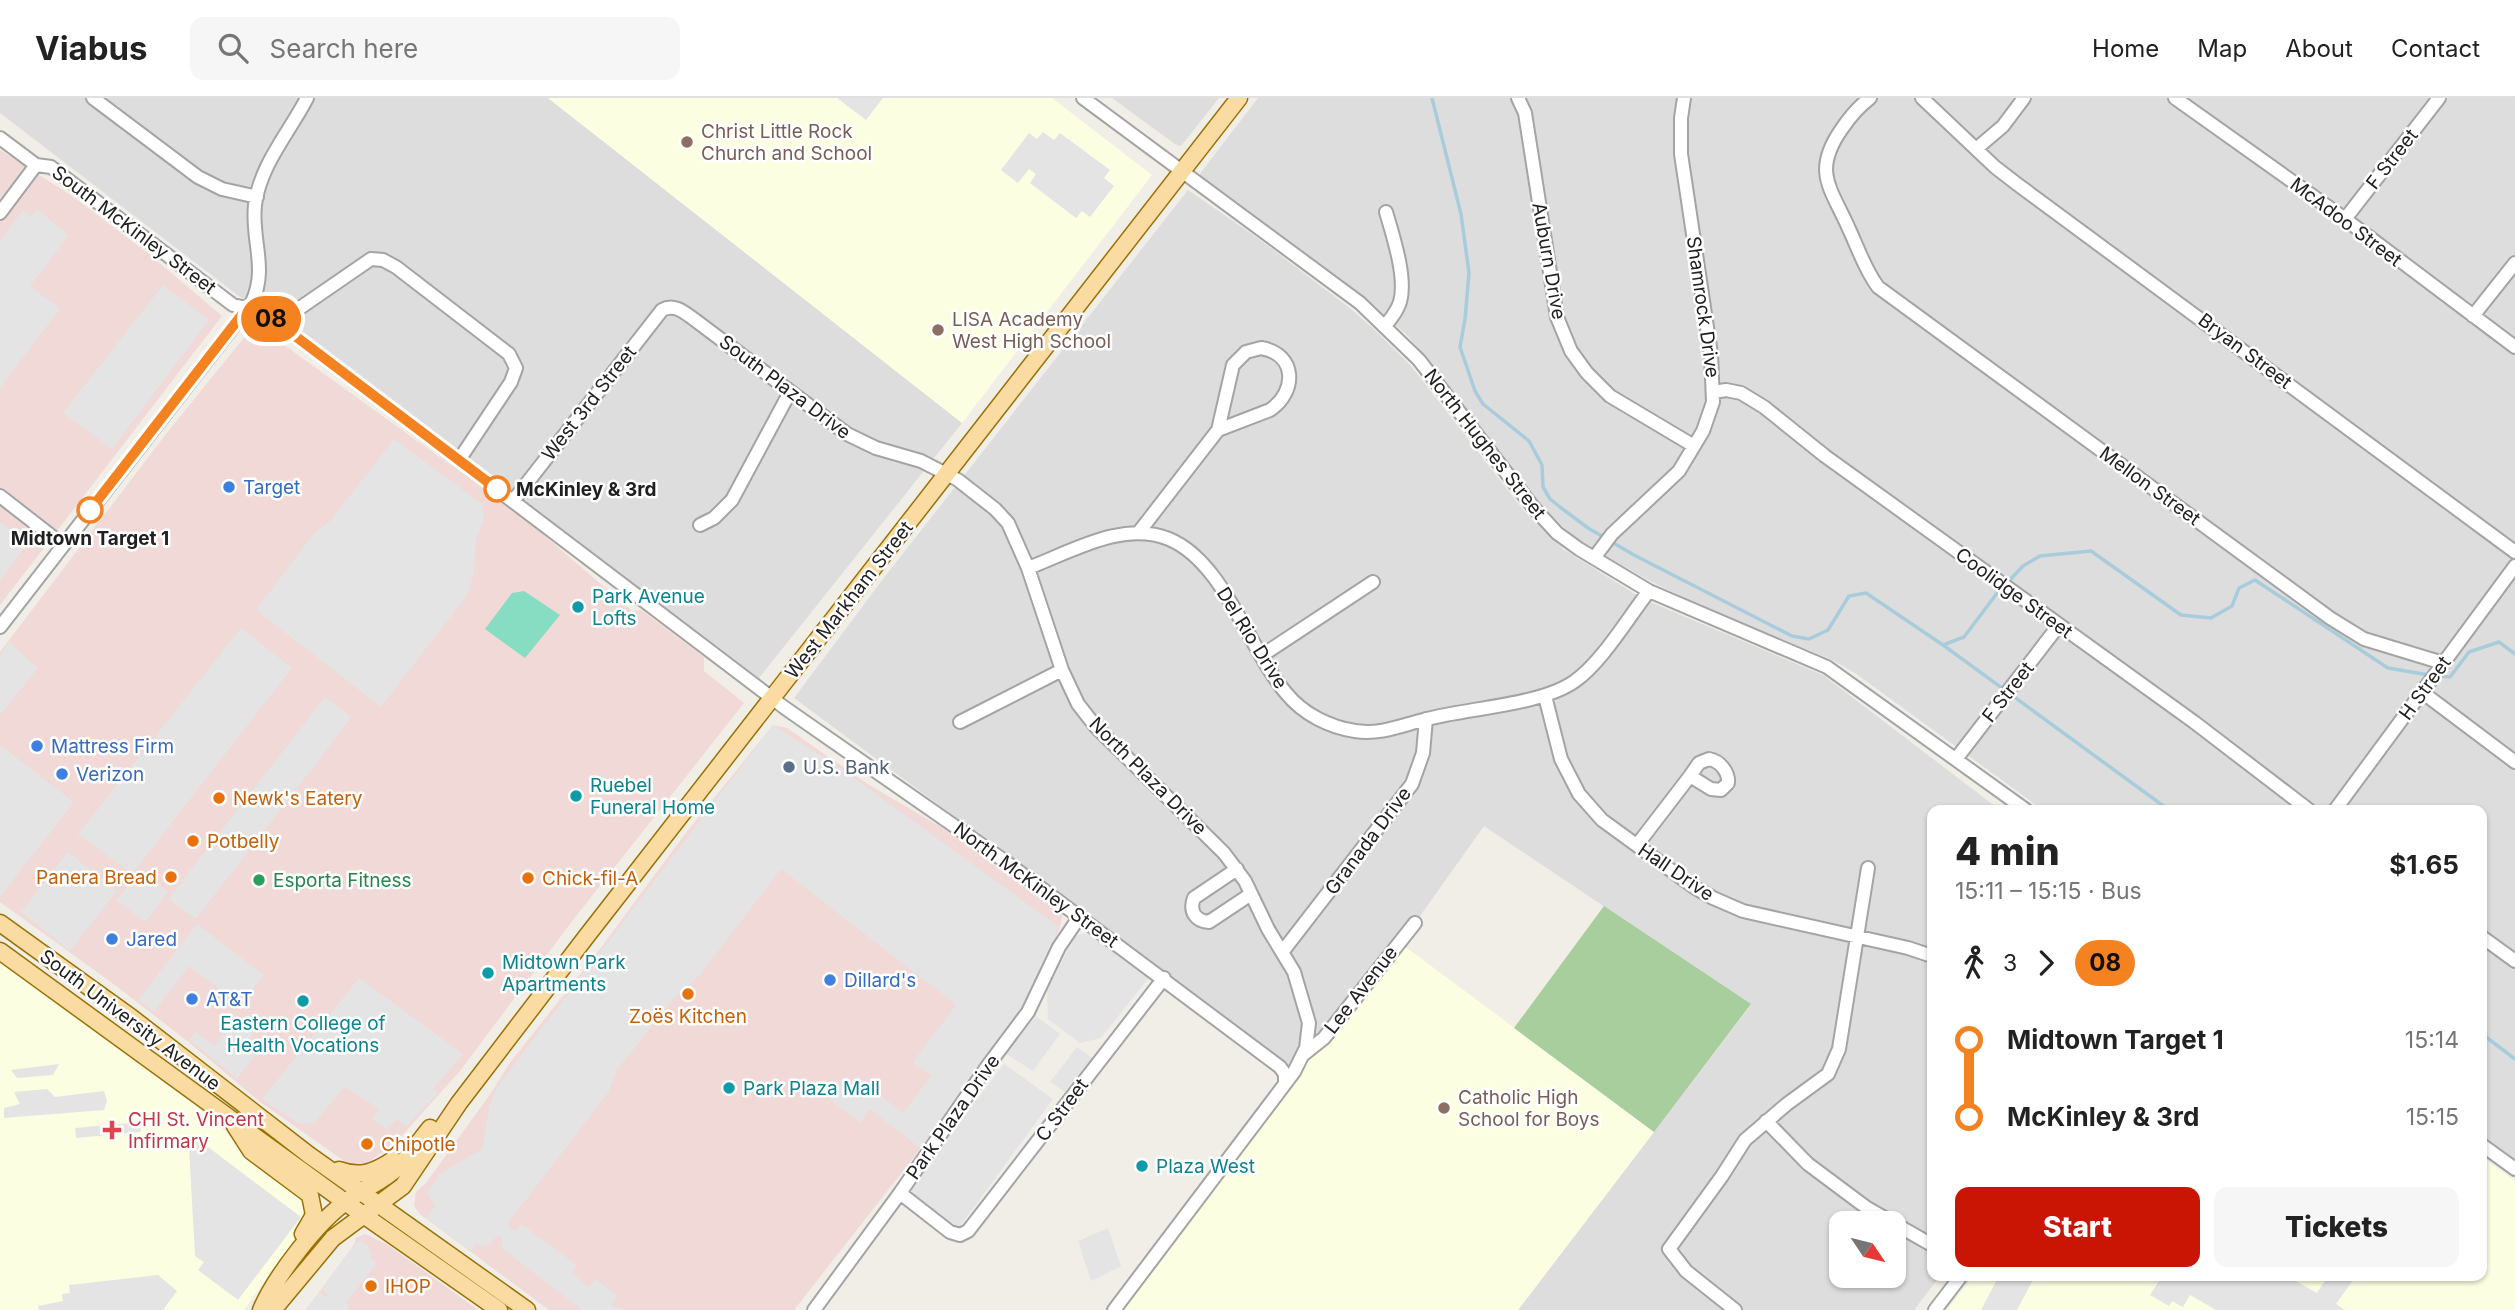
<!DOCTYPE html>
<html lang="en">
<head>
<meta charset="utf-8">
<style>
	:root { --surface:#fff; --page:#f6f6f6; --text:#222; --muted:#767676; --line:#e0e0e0; --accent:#ca1505 }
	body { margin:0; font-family:Inter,sans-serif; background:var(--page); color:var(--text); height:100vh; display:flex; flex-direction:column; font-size:26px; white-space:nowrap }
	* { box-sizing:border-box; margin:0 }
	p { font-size:23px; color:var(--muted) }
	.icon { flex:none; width:38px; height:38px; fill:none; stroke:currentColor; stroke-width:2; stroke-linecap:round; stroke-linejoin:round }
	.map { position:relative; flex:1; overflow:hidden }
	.panel { position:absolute; left:1927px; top:707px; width:560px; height:476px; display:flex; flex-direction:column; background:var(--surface); border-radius:14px; box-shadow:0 2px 5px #0004 }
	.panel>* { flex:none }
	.badge { padding:0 14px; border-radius:23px; font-size:24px; line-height:46px }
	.needle { width:46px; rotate:125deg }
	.buttons { position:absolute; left:1829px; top:1113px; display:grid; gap:14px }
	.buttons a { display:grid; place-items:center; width:77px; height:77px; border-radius:14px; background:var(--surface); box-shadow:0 2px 5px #0004; font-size:35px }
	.map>.badge { position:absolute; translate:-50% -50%; box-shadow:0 0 0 4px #fff }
	.legs { display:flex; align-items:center; gap:10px; height:77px; padding:0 28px; font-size:23px }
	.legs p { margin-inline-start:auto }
	.overview { display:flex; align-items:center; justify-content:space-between; height:119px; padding:0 28px }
	h1 { font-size:38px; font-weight:800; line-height:52px }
	.button { display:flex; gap:14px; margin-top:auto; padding:14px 28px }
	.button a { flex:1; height:80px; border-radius:14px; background:var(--accent); color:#fff; font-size:28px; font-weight:800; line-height:80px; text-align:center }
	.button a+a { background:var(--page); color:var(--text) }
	ul { padding:0 28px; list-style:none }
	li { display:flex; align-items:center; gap:24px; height:77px; font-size:26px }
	li i { display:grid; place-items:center; width:10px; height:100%; margin:0 9px; background:currentColor }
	li i::after { content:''; width:18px; height:18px; margin:-9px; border:5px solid; border-radius:50%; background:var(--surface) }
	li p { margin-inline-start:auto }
	li:first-child i { background:linear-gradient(#0000 50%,currentColor 0) }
	li:last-child i { background:linear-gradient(currentColor 50%,#0000 0) }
	header { display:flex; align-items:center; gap:42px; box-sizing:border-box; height:98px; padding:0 35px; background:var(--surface); border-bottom:2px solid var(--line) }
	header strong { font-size:33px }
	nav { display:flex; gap:38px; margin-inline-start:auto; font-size:24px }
	.search { width:490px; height:63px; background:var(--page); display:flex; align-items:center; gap:18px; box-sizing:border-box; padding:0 24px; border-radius:14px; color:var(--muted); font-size:26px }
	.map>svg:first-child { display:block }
	.residential { fill:#dedddd; fill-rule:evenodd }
	.commercial { fill:#f0d9d6 }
	.education { fill:#fcfee1 }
	.forest { fill:#a7ce9c }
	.pitch { fill:#86ddc2 }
	.parking { fill:#e4e4e4 }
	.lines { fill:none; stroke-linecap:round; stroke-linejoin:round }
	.stream { stroke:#a8ccdc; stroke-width:3.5 }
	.minor-casing { stroke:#a4a4a4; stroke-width:16 }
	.major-casing { stroke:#977204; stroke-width:19 }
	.minor { stroke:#fff; stroke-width:12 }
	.major { stroke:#fadba2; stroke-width:16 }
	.line-1-casing { stroke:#fff; stroke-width:16 }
	.line-1 { stroke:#f58220; stroke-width:10 }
	.education-dot { fill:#8d6e63; stroke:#fff; stroke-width:2.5 }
	.shop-dot { fill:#3f7fe0; stroke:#fff; stroke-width:2.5 }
	.stop-1-dot { fill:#fff; stroke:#f58220; stroke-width:3.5 }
	.culture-dot { fill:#0f9aa8; stroke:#fff; stroke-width:2.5 }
	.service-dot { fill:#5c6f8a; stroke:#fff; stroke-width:2.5 }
	.food-dot { fill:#e8710a; stroke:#fff; stroke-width:2.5 }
	.leisure-dot { fill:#2e9e5b; stroke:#fff; stroke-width:2.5 }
	.health-dot { fill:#e0444e; stroke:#fff; stroke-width:2.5 }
	.labels { text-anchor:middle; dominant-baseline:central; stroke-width:5; stroke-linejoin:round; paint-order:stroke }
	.education-label { font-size:19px; fill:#785e54; stroke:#fff; text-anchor:start }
	.street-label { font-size:19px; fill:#202020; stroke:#fff }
	.shop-label { font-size:19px; fill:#366cbe; stroke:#fff; text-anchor:start }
	.stop-label { font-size:19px; font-weight:bold; fill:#202020; stroke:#fff; text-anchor:start }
	.culture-label { font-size:19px; fill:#0d838f; stroke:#fff; text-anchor:start }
	.service-label { font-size:19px; fill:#4e5e75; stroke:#fff; text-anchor:start }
	.food-label { font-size:19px; fill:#c56008; stroke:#fff; text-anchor:start }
	.leisure-label { font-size:19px; fill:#27864d; stroke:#fff; text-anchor:start }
	.health-label { font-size:19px; fill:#be3a42; stroke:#fff; text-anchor:start }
</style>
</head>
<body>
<header>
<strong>Viabus</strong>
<div class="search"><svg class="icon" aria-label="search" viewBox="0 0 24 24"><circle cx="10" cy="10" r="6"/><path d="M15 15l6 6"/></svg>Search here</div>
<nav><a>Home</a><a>Map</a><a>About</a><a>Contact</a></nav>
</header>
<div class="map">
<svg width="2515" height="1212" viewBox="0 0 2515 1212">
	<rect width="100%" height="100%" fill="#f0eee6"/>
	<path class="residential" d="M0,0h548l414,325 -203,255 -495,-371 -24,-10 -240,-184z
		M1112,0h107l-38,48 -6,-2z
		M1258,0h1257v1061l-33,-24v-325h-439l-188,-137 -23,-13 -144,-60 -36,-18 -70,-39 -22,-19 -22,-22 -131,-167 -45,-38 -163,-122z
		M1188,92l71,49 92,70 26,23 34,34 113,145 39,38 80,50 180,76 177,135h-68v466h8l-26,34h-396l233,-305 -267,-179 -69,97 -74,95 -44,36 -8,10 -495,-366 89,-119zM1841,1125h53v53h-53z"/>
	<path class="commercial" d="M0,52l72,46 77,58 73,62 -222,289z
		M255,226l269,194 108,93 9,-1 63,47v14l40,32 -171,217 -113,151 -63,70 -35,26 -15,-4 -88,-62 -68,-57 -76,-59 -115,-83v-250l166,-218z
		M773,627l14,3 79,55 78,46 119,85 -4,16 -36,75 -39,56 -70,96 -120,153h-245l-129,-96 -6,-8 2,-14 10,-9 65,-90 18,-29 91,-115 85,-115z
		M365,1136l23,11 90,65h-172l48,-65 2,-7z"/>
	<path class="education" d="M548,0h504l100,77 -190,248z
		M1399,844l255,190 -136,178h-404l171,-227z
		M0,862l197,147 52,46 55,42 6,13 -5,17 -61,85h-244z
		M2482,1059l33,24v129h-568l26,-34h509z"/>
	<path class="forest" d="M1604,808l147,98 -97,128 -140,-104z"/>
	<path class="pitch" d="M524,493l36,24 -35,43 -40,-29 27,-36z"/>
	<path class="parking" d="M837,0h46l-17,22z
		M1043,34l11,8 6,-7 50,37 -6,8 10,8 -24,31 -8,-6 -6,7 -46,-35 6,-9 -7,-5 -11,14 -17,-13 28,-37 8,6z
		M37,111l32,26 -39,51 30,23 -60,79v-148l23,-30 8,6z
		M163,187l46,35 -97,129 -49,-36z
		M394,341l88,65 2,15 -8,21 -2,31 -6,23 -87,113 -125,-97 59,-78 16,-12z
		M0,424l28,21 -28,38z
		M241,530l51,40 -160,206 -54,-40z
		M9,544l29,26 -38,47v-60z
		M325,599l27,20 -156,202 -28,-20z
		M773,627l66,42 220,160 -15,37 -21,41 -103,143 -50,-39 -10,14 -32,-25 18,-22 29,22 4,-4 24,19 28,-37 -18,-14 43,-57 -175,-136 -80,105 -26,23 -58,73 -9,23 -100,130 3,7h6l4,-6 56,41 -5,8 17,14 7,-8 22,17 -7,9 14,5h-43l-79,-61 -1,-12 -4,-2 -10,11 -4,1 -7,-4 -6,8 -45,-33 9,-12 -8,-12 12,-20 43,-25 7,-41 8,-21z
		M0,647l74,57 -74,95z
		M68,754l49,39 -47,60 -49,-39z
		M141,773l27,21 -23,30 -29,-22z
		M197,826l67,51 -24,30 -51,-39 -35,46 -16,-12z
		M1093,833l58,44 -50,63 -21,5 -32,-24 -1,-29 28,-54z
		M359,880l104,76 -30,35 5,4 -32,34 -9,-8 -10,11 -15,-12 7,-9 -34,-22 -31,36 -15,1 -37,-25z
		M237,917l13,10 -3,5 7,4 -6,8 10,9 -21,28 -47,-39 5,-8 19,14z
		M1036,918l24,18 -27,37 -27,-17z
		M1077,949l15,11 -27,34 -15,-10z
		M59,966l-6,11 -36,3 -6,-8z
		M1004,966l49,35 -95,130 -50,-39z
		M47,991l8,8 49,-6 3,10 -3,9 -100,8v-10l16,-4 -6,-12z
		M140,1024l1,10 -65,6 -1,-10z
		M196,1040l105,79 -63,83 -40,-30 6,-8 -9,-6 -6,-108z
		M1108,1130l13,38 -30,15 -13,-40z
		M359,1141l9,7 4,8 -2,4 7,5 -31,40 4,3 -2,4h-42l13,-18 7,5 2,-3 -6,-5z
		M158,1177l19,16 -14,19h-124l-1,-4 25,-5 -1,-7 8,-1 -1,-8z
		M1999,1178h36l-18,34h-36z
		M2162,1178h125l30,17 11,-17h28l-20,28 9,6h-129l-26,-15 -7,12 -11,-6 -3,5 -19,-11z"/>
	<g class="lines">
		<path class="stream" d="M1432,0l29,116 8,59 -4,46 -5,28 15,44 8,13 46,37 13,24 1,22 7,12 10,8 28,21 46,27 158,81 17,3 19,-9 21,-34 17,-3 77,52 21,-8 37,-49
			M2007,485l16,-17 17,-10 51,-5 90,64 30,3 21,-12 7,-18 16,-8 133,88 41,7
			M1943,547l226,165
			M2437,578l13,1 19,-25 30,-10 16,12
			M2482,936l33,25"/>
		<g class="minor-casing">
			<path id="minor" d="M93,0l105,79 24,12 35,8
				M1083,0l277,205 59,57 114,147 24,26 22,16 70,42 178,76 199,143
				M1518,0l7,15 32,204 14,34 16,22 23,23 84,50
				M1870,0c-12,9 -21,20 -29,32 -29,42 -10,58 8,99 9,19 16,41 29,58l452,331 34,21 79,24
				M1922,0l73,69 22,17 498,368
				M2175,0l170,121 170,128
				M0,40l36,27 15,2 182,138 26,6 19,12 507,385 221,154 274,205 5,7v9
				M1976,51l27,-23 21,-28
				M0,115l36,-48
				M2345,121l94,-121
				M2473,218l42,-53
				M278,225l93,-64 12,1 13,7 113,87 7,14 -5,14 -52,78
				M1385,228c6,-8 12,-14 15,-24 7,-24 -7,-66 -14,-90
				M1261,250c36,6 36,44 9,62l-52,20 15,-65 13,-13z
				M1714,294l12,-2 15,3 23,14 61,49 369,266 115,88
				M0,398l63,49
				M513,403l149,-191c13,-7 23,3 33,10l152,114 29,14 45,13 37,19 37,29 13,14 20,45 34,102 16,34 18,23 128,126 21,28 23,48 26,43 15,51 -3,25 -12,24 -180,238
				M700,427l14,-7 18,-18 58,-108
				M1139,434l79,-102
				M1594,460l18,-24 67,-63 24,-40 10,-29 -2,-48 -30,-200v-36l3,-20
				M1028,470c43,-16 95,-48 141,-29 55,23 79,109 117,154 17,21 43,34 69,38 26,4 47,-6 72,-12 41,-11 115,-14 148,-38 27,-19 53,-63 74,-90
				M0,529l252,-325c16,-33 -1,-63 3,-97 5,-40 34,-72 52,-107
				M1261,558l112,-74
				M2422,594l93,70
				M1545,598l16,63 18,35 23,26 92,67 19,11 30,13 165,37 24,8
				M960,624l102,-52
				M1709,661c11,2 20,13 19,24l-7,7 -10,-1 -21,-13 9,-13z
				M1956,661l103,-134
				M2335,712l180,-244
				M1637,747l53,-69
				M1237,771l-43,29c-5,13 1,23 15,24l42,-28
				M2482,839l33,24
				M1283,853l129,-167 11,-31 3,-34
				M1304,956l20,-16 91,-115
				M1766,1023l42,43 59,44 65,37
				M2482,1047l33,24
				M900,1095l50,39 10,3 8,-4 196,-253
				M814,1212l86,-117 89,-129 39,-52 31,-65 21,-31
				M1735,1212l-49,-39 -17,-22 53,-73 23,-36 42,-36 41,-30 11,-25 29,-181
				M1935,1212l26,-34"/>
		</g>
		<g class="major-casing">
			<path id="major" d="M0,825l132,95 177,137 218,155
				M0,853l345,251 154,108
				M235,1028l16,25 59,44 4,20 -11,19
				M339,1072c21,8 36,2 54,-10
				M261,1212c14,-33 56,-88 86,-109 17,-13 38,-20 53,-36 11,-11 20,-25 30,-37
				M273,1212l60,-72 70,-52 56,-83 127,-166 653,-839"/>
		</g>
		<use href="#minor" class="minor"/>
		<use href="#major" class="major"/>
	</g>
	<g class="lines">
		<g class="line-1-casing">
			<path id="line-1" d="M90,412l157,-202 12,3 19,12 219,166"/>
		</g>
		<use href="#line-1" class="line-1"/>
	</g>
	<g class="education-dot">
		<circle cx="687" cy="44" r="7"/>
		<circle cx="938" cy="232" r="7"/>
		<circle cx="1444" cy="1010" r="7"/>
	</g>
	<g class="shop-dot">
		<circle cx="229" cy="389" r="7"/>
		<circle cx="37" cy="648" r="7"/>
		<circle cx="62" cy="676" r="7"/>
		<circle cx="112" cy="841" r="7"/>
		<circle cx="830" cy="882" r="7"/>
		<circle cx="192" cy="901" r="7"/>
	</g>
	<g class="stop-1-dot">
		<circle cx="497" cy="391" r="12"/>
		<circle cx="90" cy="412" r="12"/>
	</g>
	<g class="culture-dot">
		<circle cx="578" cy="509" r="7"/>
		<circle cx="576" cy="698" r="7"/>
		<circle cx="488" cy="875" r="7"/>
		<circle cx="303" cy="903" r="7"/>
		<circle cx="729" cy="990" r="7"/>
		<circle cx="1142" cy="1068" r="7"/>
	</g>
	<circle class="service-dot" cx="789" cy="669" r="7"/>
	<g class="food-dot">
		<circle cx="219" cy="700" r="7"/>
		<circle cx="193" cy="743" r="7"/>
		<circle cx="171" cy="779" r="7"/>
		<circle cx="528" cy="780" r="7"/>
		<circle cx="688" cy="896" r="7"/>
		<circle cx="367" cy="1046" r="7"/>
		<circle cx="371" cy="1188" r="7"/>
	</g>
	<circle class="leisure-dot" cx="259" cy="782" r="7"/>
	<path class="health-dot" d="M108.5 1021.5h7v7h7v7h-7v7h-7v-7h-7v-7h7z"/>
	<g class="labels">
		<g class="education-label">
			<text x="701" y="33">Christ Little Rock<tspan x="701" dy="22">Church and School</tspan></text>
			<text x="952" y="221">LISA Academy<tspan x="952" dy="22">West High School</tspan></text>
			<text x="1458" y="999">Catholic High<tspan x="1458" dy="22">School for Boys</tspan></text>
		</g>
		<g class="street-label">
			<text transform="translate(2392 61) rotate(-52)">F Street</text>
			<text transform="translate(2346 124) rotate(37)">McAdoo Street</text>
			<text transform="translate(134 132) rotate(37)">South McKinley Street</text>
			<text transform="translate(1549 163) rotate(80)">Auburn Drive</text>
			<text transform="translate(1703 209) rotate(82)">Shamrock Drive</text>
			<text transform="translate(2245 253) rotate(37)">Bryan Street</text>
			<text transform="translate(785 289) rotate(37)">South Plaza Drive</text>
			<text transform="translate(589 305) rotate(-52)">West 3rd Street</text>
			<text transform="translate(1485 346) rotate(52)">North Hughes Street</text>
			<text transform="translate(2150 388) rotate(36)">Mellon Street</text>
			<text transform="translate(2014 495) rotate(36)">Coolidge Street</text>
			<text transform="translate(849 502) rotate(-52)">West Markham Street</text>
			<text transform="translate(1252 540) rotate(58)">Del Rio Drive</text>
			<text transform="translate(2425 590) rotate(-54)">H Street</text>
			<text transform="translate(2008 594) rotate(-52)">F Street</text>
			<text transform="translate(1148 678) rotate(45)">North Plaza Drive</text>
			<text transform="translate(1368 743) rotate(-53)">Granada Drive</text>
			<text transform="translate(1676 774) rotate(34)">Hall Drive</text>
			<text transform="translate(1036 787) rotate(36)">North McKinley Street</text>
			<text transform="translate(1361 892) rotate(-52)">Lee Avenue</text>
			<text transform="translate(130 922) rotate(37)">South University Avenue</text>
			<text transform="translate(1062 1012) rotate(-53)">C Street</text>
			<text transform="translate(953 1019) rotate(-55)">Park Plaza Drive</text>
		</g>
		<g class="shop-label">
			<text x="243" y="389">Target</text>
			<text x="51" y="648">Mattress Firm</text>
			<text x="76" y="676">Verizon</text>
			<text x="126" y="841">Jared</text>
			<text x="844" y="882">Dillard's</text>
			<text x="206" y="901">AT&amp;T</text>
		</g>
		<g class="stop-label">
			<text x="516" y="391">McKinley &amp; 3rd</text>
			<text x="90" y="440" text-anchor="middle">Midtown Target 1</text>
		</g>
		<g class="culture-label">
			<text x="592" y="498">Park Avenue<tspan x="592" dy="22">Lofts</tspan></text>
			<text x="590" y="687">Ruebel<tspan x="590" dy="22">Funeral Home</tspan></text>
			<text x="502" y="864">Midtown Park<tspan x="502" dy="22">Apartments</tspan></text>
			<text x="303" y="925" text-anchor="middle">Eastern College of<tspan x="303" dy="22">Health Vocations</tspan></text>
			<text x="743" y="990">Park Plaza Mall</text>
			<text x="1156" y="1068">Plaza West</text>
		</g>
		<g class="service-label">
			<text x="803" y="669">U.S. Bank</text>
		</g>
		<g class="food-label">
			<text x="233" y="700">Newk's Eatery</text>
			<text x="207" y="743">Potbelly</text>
			<text x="157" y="779" text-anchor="end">Panera Bread</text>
			<text x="542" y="780">Chick-fil-A</text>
			<text x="688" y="918" text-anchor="middle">Zoës Kitchen</text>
			<text x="381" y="1046">Chipotle</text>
			<text x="385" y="1188">IHOP</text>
		</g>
		<g class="leisure-label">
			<text x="273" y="782">Esporta Fitness</text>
		</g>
		<g class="health-label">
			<text x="128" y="1021">CHI St. Vincent<tspan x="128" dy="22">Infirmary</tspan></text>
		</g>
	</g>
</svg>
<div class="buttons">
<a><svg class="needle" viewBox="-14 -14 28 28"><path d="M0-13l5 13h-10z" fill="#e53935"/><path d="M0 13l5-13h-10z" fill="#767676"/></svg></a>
</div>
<b class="badge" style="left:271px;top:221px;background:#f58220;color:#111">08</b>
<section class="panel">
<div class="overview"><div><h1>4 min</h1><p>15:11 – 15:15 · Bus</p></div><b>$1.65</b></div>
<div class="legs"><svg class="icon" aria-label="walk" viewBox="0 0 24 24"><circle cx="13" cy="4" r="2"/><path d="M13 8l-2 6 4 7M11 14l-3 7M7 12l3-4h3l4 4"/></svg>3<svg class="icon" aria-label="forward" viewBox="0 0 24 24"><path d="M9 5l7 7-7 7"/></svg><b class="badge" style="background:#f58220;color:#111">08</b></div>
<ul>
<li><i style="color:#f58220"></i><b>Midtown Target 1</b><p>15:14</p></li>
<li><i style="color:#f58220"></i><b>McKinley &amp; 3rd</b><p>15:15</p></li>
</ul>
<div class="button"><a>Start</a><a>Tickets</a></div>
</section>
</div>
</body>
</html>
